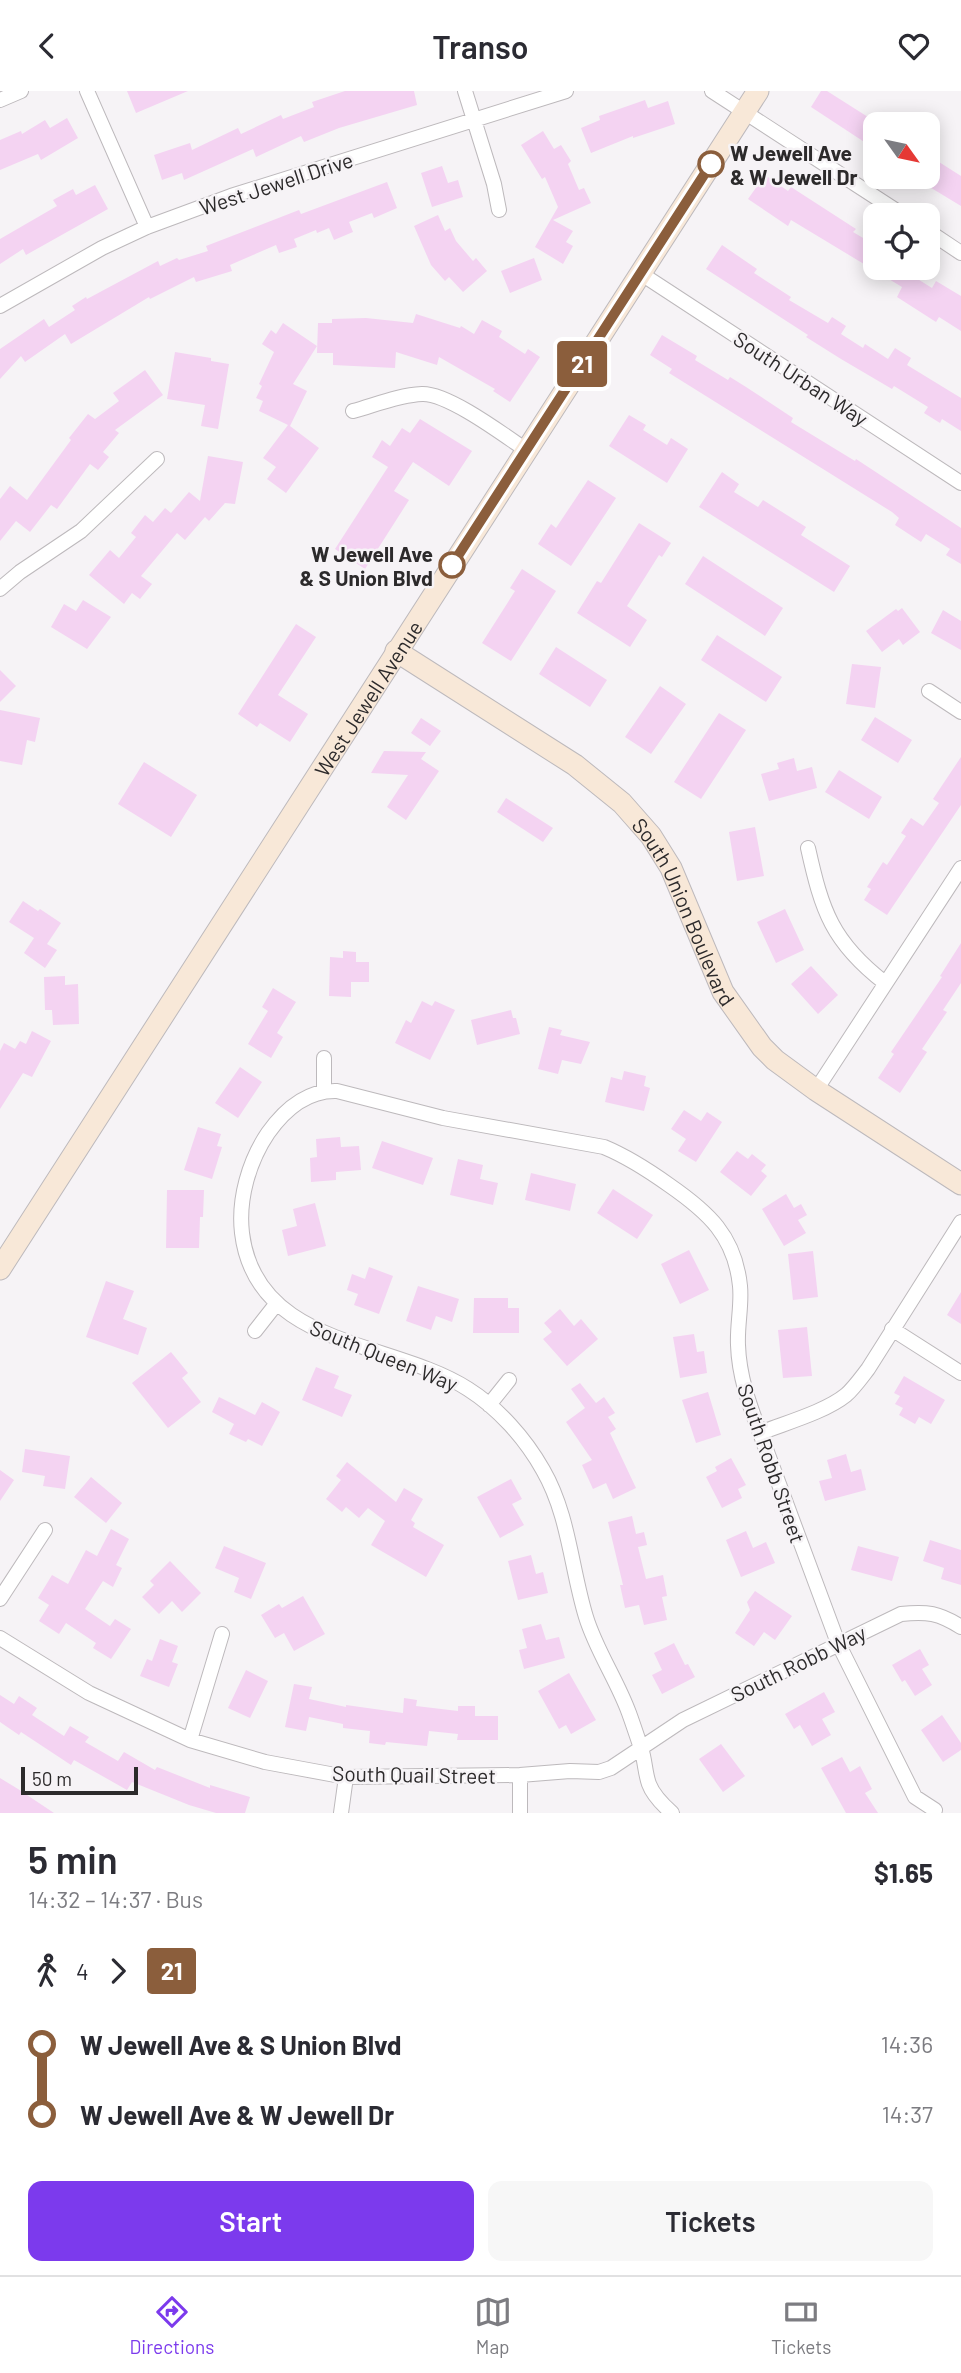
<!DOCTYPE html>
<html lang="en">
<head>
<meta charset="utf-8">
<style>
	:root { --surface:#fff; --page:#f7f7f7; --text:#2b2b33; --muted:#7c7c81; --line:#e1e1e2; --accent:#7c3aed }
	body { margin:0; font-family:Barlow,sans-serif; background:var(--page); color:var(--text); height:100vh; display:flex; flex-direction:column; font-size:26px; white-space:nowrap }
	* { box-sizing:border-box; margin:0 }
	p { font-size:23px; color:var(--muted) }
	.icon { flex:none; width:38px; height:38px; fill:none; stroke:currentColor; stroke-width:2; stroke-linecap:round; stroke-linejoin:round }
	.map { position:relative; height:1722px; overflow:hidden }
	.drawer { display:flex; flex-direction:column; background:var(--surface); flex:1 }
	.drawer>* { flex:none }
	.badge { padding:0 14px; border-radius:5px; font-size:24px; line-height:46px }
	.needle { width:46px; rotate:123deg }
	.fabs { position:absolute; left:863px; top:21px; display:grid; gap:14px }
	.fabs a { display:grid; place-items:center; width:77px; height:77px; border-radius:14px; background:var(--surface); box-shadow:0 4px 18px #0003; font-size:35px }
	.scale { position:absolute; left:21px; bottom:18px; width:117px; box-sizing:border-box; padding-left:7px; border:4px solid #2c2a2b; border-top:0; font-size:19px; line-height:24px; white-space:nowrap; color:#2c2a2b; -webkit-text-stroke:5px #f6f3f6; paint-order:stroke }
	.map>.badge { position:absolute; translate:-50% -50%; box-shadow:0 0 0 4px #fff }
	.legs { display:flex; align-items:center; gap:10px; height:77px; padding:0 28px; font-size:23px }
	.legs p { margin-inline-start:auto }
	.headline { display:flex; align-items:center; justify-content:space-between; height:119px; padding:0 28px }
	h1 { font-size:38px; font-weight:600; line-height:52px }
	.cta { display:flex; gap:14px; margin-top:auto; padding:14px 28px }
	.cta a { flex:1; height:80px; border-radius:14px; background:var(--accent); color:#fff; font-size:28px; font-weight:600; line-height:80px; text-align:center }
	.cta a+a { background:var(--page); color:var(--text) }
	ul { padding:0 28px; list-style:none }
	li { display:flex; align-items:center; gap:24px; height:70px; font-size:26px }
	li i { display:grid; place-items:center; width:10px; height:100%; margin:0 9px; background:currentColor }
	li i::after { content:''; width:18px; height:18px; margin:-9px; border:5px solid; border-radius:50%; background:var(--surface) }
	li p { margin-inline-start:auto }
	li:first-child i { background:linear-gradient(#0000 50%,currentColor 0) }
	li:last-child i { background:linear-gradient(currentColor 50%,#0000 0) }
	header { display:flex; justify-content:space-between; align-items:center; height:91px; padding:0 28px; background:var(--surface); font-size:32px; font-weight:600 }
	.tabs { display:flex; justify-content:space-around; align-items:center; height:98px; border-top:2px solid var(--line); background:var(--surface); font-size:19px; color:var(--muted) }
	.tabs a { display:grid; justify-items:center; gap:4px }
	.tabs .selected { color:var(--accent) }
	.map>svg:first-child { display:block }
	.building { fill:#f4d3f2 }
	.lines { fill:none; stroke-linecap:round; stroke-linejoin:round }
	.street-casing { stroke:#bdb9bc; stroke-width:16 }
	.secondary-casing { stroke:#bdb9bc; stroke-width:23 }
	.street { stroke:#fff; stroke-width:14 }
	.secondary { stroke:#f8e8d8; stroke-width:21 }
	.line-1-casing { stroke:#fff; stroke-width:16 }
	.line-1 { stroke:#8b5e3c; stroke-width:10 }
	.stop-1-dot { fill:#fff; stroke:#8b5e3c; stroke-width:3.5 }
	.labels { text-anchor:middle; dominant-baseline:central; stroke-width:5; stroke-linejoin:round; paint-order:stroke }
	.stop-label { font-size:21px; font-weight:bold; fill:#2c2a2b; stroke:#f6f3f6; text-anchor:start }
	.street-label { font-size:21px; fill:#2c2a2b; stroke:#f6f3f6 }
</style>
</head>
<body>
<header><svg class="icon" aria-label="back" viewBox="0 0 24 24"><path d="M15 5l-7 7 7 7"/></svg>Transo<svg class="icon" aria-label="heart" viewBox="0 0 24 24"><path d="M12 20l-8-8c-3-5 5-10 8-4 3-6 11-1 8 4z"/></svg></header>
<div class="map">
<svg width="961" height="1722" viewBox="0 0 961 1722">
	<rect width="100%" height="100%" fill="#f6f3f6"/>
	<path class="building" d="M127,0h61l-52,22z
		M345,0h69l3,14 -78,23 -35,14 -3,-6 -45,21 -3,-8 -69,31 -2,-7 -20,7 -8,-25 36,-12 2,7 46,-22 3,6 40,-19 2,4 31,-12 -2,-5z
		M821,0h6l52,33h-4v25l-64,-42z
		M645,9l3,8 20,-7 7,23 -42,14v-2l-42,17 -10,-25 19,-8 -1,-4z
		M67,27l11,20 -37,22 -3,-6 -38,16v-30l21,-9 1,3 23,-14 5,8z
		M543,40l11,18 7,-4 10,16 -3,3 11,26 5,-2 7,15 -38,17 20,11 -7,11 7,4 -10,18 -28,-17 23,-40 -13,-30 -3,2 -21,-34z
		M928,64l33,21v30l-48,-29h15z
		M442,75l6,17 10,-3 5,17 -31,10 -11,-34z
		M765,84l23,16 3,-4 65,42 -3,3 22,13v23h25l32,20 4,-7 25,15v35l-22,-14 -3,5 -39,-25 5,-10 -111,-67 -3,6 -40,-27z
		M387,91l10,26 -23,10 -2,-5 -23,9 4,10 -19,8 -5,-12 -12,5 -1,-3 -22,9 3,8 -18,6 -3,-8 -46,20 2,6 -36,11 -2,-5 -44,22 -1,-2 -78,47 -6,-10 -40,28 -4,-6 -21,23v-30l44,-30 5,8 26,-17 -3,-4 14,-9 1,2 71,-38 2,5 17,-8 2,2 29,-9 -2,-5 93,-36 2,4z
		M95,94l13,24 -82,46 -3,-6 -23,15v-25l57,-33 -4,-6 20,-11 3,6z
		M438,124l7,16 5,-3 6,13 17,20 3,-3 11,13 -24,21 -14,-15 -4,4 -14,-16 -17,-39z
		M722,154l35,24 -3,4 37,24 -2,3 39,23 4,-6 14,9 -5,8 22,14 2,-4 23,15 7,-11 16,10 -4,7 54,33v33l-19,-12 -2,4 -16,-10 4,-6 -34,-21 -2,3 -51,-30 -35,-22 2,-2 -102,-66z
		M534,167l8,22 -32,13 -9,-22z
		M416,223l44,14 1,-2 13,8 8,-14 20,11 -3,6 26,17 3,-5 12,8 -30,45 -17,-11 2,-2 -56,-32 -2,8 -41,-13 -1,16 -62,-3v-12h-16l1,-30h14v-4l34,-1 47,5z
		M283,232l34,23 -24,38 14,7 -17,35 29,22 -33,45 -19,-14 9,-12 -13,-9 25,-33 -29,-14 4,-10 -7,-3 6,-12 -3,-2 15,-32 -12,-8 9,-14 5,4z
		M662,244l35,21 -2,4 33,20 2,-3 16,10 47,31 -2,4 64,39 1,-2 105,69v36l-15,-9 4,-6 -24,-15 -5,8 -26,-17 4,-7 -7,-6 -223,-139 3,-4 -22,-14z
		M175,261l36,6v3l18,3 -11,65 -17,-3 4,-21 -38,-6z
		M145,279l18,25 -48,35 4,3 -16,19 6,5 -11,13 -8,-6 -33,45 -6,-4 -21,27 -14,-11 -16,20v-42l10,-13 17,14 44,-60 -2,-2 19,-24 7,5 24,-18 -6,-8z
		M629,324l17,10 -3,5 24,15 4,-7 17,11 -21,34 -58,-37z
		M420,328l52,32 -23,35 -36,-24 -19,29 15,9 -44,69 -30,-20 53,-82 -16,-10 10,-17 8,6 12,-18 8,5z
		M208,365l35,6 -8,42 -10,-1 -16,18 -4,-4 -20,23 -8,-7 -36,43 11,8 -12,15 -8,-6 -8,11 -35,-29 21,-25 9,8 17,-21 -5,-4 14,-18 8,7 12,-14 6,5 18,-21 11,9z
		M722,381l17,12 -5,8 24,15 5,-7 43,27 -5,8 49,31 -16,26 -135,-85z
		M588,389l28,18 -45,68 -33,-22 13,-20 5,4z
		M639,432l32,20 -9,14 -3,-2 -32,51 20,14 -17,27 -53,-34 20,-32 4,2z
		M703,465l80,52 -18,28 -80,-52z
		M522,478l34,22 -45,70 -29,-18 33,-52 -5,-3z
		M83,509l28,17 -24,32 -36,-22 13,-23 12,7z
		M902,517l18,24 -17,13 -4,-6 -17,13 -16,-21 30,-22 2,2z
		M943,519l18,11v29l-30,-17z
		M296,533l20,13 -38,58 30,19 -18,28 -30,-19 -3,4 -19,-13z
		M717,544l65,42 -16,25 -65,-42z
		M556,556l51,33 -17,27 -51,-33z
		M852,573l29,3 -6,41 -29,-4z
		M0,579l16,16 -16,16z
		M660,595l26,18 -35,50 -26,-17z
		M0,619l40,8 -5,24 -8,-2 -5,25 -22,-4z
		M719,622l27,17 -45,69 -27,-17z
		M875,626l37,23 -14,23 -37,-23z
		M421,627l20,13 -11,15 -19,-13z
		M384,660l42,1 -5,7 18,12 -33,49 -19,-13 21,-32 -37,-2z
		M961,666v48l-74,110 -23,-15 7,-11 -4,-2 16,-25 4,3 19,-29 -5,-3 10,-15 12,8 16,-23 -6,-4z
		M794,667l3,13 15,-4 5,21 -48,13 -8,-27 18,-5 -2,-6z
		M144,671l53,33 -26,42 -53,-33z
		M839,679l43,27 -13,22 -44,-27z
		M506,707l47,30 -10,14 -46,-30z
		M755,736l9,49 -27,5 -8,-49z
		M23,810l15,10 2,-2 21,14 -14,21 10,6 -12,18 -21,-15 10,-15 -25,-16z
		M785,818l19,41 -28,13 -19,-41z
		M961,852v40l-18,27 4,2 -25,37 5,3 -27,41 -22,-15 16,-24 -3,-2 51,-75 -2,-1z
		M343,860l13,1v10h13v20h-18v15l-22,-1 1,-39 13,1z
		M811,875l27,29 -20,19 -27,-30z
		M65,885v9l13,-1 1,40 -26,1 -1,-15h-7l-1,-33z
		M273,897l23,14 -19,31 6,4 -12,21 -23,-14 20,-33 -6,-4z
		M422,910l10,5 3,-5 20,9 -25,50 -35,-17 11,-23 5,3z
		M511,919l2,8h3l4,16 -43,11 -6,-25z
		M549,936l13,3 -2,5 30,7 -9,22 -19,-4 -4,14 -20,-5z
		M32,940l19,10 -19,36 -9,-4 -23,36v-58l4,-8 11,6 5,-8 6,3z
		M240,976l22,15 -24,36 -23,-15z
		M624,980l22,5 -2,10 6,2 -6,23 -39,-9 6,-25 11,3z
		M684,1019l17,11 6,-9 15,10 -26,40 -18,-11 8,-12 -15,-10z
		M198,1036l23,7 -4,12 5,1 -10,32 -28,-9z
		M340,1046l1,10 18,-1 2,24 -25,2v8l-25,2 -1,-24 7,-1 -1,-18z
		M382,1050l51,17 -10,27 -51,-17z
		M737,1060l11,8 4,-5 14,11 -5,6 6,5 -16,20 -31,-24z
		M458,1068l25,6 -3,14 18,4 -5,22 -43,-10z
		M531,1082l45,11 -6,27 -45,-11z
		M613,1098l40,26 -16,24 -40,-26z
		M167,1099h37l-1,27h-3l-1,31h-33z
		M786,1103l8,14 7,-4 6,11 -9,5 8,13 -22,13 -22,-37z
		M315,1112l11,43 -38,10 -6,-26 15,-4 -4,-17z
		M689,1159l20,40 -29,14 -19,-40z
		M813,1160l5,46 -25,3 -5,-46z
		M369,1176l24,9 -14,38 -25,-9 4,-11 -11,-4 5,-16 13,5z
		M106,1190l28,10 -11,28 24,9 -9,27 -52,-18z
		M418,1195l41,13 -7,23 -16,-6 -5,14 -25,-9z
		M961,1201v32l-14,-9z
		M474,1207h34v10h11v25h-46z
		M560,1218l14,17 7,-7 17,20 -31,27 -24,-27 9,-7 -8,-9z
		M807,1236l5,49 -29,2 -5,-48z
		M694,1243l3,18 7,-1 3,22 -27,5 -7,-41z
		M171,1261l17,21 -6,5 19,24 -33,26 -36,-45z
		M316,1276l23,9 -5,12 18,7 -10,22 -40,-17z
		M904,1285l41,24 -14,24 -12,-7 -4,7 -16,-9 4,-7 -8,-4 5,-8 -6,-3z
		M580,1292l16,20 8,-6 11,16 -7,4 8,12 -6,4 26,55 -23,11 -7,-16 -13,6 -11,-24 10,-5 -26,-38 19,-14 -14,-19z
		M708,1301l13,43 -25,8 -14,-43z
		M219,1306l36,18 7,-13 18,10 -18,34 -14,-7 -2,3 -17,-8 5,-10 -22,-12z
		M25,1358l45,7 -5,33 -22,-3 2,-10 -23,-4z
		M846,1363l5,18 10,-3 5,21 -41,11 -6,-20 13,-3 -5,-18z
		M731,1367l15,27 -8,4 4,9 -20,10 -16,-31 11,-6 -2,-4z
		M347,1371l49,40 8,-14 19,11 -12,21 4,3 -2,4 31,18 -18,32 -55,-32 14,-24 -17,-13 -9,10 -13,-11 -4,5 -16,-13 15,-19 -5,-4z
		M0,1379l14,10 -14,21z
		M91,1386l31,26 -16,20 -32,-26z
		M511,1388l11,20 -10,5 12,21 -24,13 -23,-41z
		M632,1425l4,18 8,-2 3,13 -9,2 8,32 17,-4 4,21 -5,1 5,23 -23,5 -5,-20 -14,3 -5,-23h3l-15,-63z
		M111,1438l18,10 -13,26 6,3 -9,19 -10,-6 -18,28 25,17 5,-7 16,10 -20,30 -18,-11 3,-5 -30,-20 -7,11 -20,-13 10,-16 -11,-7 14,-23 16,9 18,-34 11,6z
		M746,1440l7,17 13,-6 9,21 -34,14 -15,-37z
		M930,1449l31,10v35l-20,-6 3,-11 -21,-7z
		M224,1455l42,17 -15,36 -17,-7 5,-14 -24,-10z
		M858,1455l41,11 -7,24 -41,-11z
		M531,1464l5,19 7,-2 5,21 -30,7 -10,-39z
		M170,1470l31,32 -19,19 -10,-11 -13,13 -17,-17 12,-12 -4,-4z
		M755,1500l37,25 -17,24 -11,-8 -10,14 -19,-13 15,-23 -3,-8z
		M303,1505l22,38 -31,17 -10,-18 -9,5 -14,-23 18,-11 3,4z
		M541,1533l5,16 13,-3 6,21 -41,11 -5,-19 8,-2 -5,-19z
		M160,1548l18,7 -6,16 6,2 -9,23 -29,-11 7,-17 5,2z
		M674,1552l11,22 3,-1 7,13 -33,17 -10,-19 10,-5 -8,-17z
		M920,1558l9,16 -7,4 10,16 -17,11 -10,-16 -3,2 -10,-17z
		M246,1579l22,11 -18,37 -22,-10z
		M569,1582l27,47 -25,14 -5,-9 -7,4 -21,-38z
		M294,1593l18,3 -3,12 37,8v-2l57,8 1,-15 13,2 -1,6 42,5v-5h17v10h23v24h-41l1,-6 -29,-3 -2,15 -41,-4 -1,3 -16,-2 1,-12 -27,-3v-4l-34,-7 -3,14 -21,-4z
		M824,1601l11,20 -13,7 9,16 -19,11 -12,-21 -6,4 -9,-15z
		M0,1604l14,9 5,-8 18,12 -5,7 32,21 6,-10 19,11 -4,5 33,19 6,-9 31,18 2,-3 53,21v-3l40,12 -5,16h-29l-27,-8 -57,-23 -5,8 -53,-30 -3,5 -50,-33 -2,3 -19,-13z
		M942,1624l19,28v7l-18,12 -22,-32z
		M721,1653l24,32 -22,16 -24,-33z
		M842,1666l8,15 10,-6 12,23 -7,4 13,20h-32l-25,-45z
		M0,1687l18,11 36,24h-54z"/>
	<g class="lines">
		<g class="street-casing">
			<path id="street" d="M87,0l60,136
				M465,0l29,93 5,26
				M712,0l191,124
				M0,9l21,-9
				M928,140l33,22
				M640,182l321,210
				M0,215l102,-58 45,-21 84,-31 335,-105
				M353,320c22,-6 46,-16 69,-17 26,-1 82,41 104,56
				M0,498l20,-17 61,-41 76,-72
				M929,600l32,21
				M808,757c14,63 24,94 77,135
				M816,999l145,-222
				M324,1000v-33
				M892,1238l69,44
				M255,1240l22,-28
				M489,1314l20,-25
				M760,1342c25,-10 65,-21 86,-38 8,-7 15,-17 22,-26l93,-147
				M0,1508l45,-69
				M0,1547l89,55 101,47 75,22 81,15 174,-2 50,-4 29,1 12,-4 72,-48 218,-106c26,-3 38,-1 60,13
				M190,1649l32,-106
				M520,1684v38
				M341,1722l5,-36
				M672,1722c-9,-8 -19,-18 -23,-29 -4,-11 -4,-24 -8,-36 -4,-12 -8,-24 -12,-35 -12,-33 -33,-63 -43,-96 -15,-49 -17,-102 -43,-147 -18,-32 -45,-62 -75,-81 -76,-49 -212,-41 -226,-156 -4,-34 7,-72 26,-100 17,-24 39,-43 69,-42l106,27 161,29c24,10 44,23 65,38 39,27 66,51 71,101 2,19 -3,39 -2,59 1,31 11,59 22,88l78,210 77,154 20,13"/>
		</g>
		<g class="secondary-casing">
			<g id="secondary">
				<path id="s1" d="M396,560l179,114 47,38 29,33 20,32 52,124 39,55 13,13 41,30 145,94"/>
				<path id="s2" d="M0,1178l758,-1178"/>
			</g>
		</g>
		<use href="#street" class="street"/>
		<use href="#secondary" class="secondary"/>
	</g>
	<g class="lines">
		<g class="line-1-casing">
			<path id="line-1" d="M452,474l259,-401"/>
		</g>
		<use href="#line-1" class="line-1"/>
	</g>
	<g class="stop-1-dot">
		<circle cx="711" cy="73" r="12"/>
		<circle cx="452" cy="474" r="12"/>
	</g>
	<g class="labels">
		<g class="stop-label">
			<text x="730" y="61">W Jewell Ave<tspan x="730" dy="24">&amp; W Jewell Dr</tspan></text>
			<text x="433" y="462" text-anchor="end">W Jewell Ave<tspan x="433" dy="24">&amp; S Union Blvd</tspan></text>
		</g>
		<g class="street-label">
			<text transform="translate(276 92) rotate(-18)">West Jewell Drive</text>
			<text transform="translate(801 287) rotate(33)">South Urban Way</text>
			<text stroke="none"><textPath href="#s2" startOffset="679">West Jewell Avenue</textPath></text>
			<text stroke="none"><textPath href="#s1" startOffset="399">South Union Boulevard</textPath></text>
			<text transform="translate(384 1264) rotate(22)">South Queen Way</text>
			<text transform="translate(772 1372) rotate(71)">South Robb Street</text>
			<text transform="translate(798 1572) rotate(-26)">South Robb Way</text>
			<text transform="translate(414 1683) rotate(1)">South Quail Street</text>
		</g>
	</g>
</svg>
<div class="fabs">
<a><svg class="needle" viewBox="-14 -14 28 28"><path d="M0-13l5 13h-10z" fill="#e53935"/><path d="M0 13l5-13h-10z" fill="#7c7c81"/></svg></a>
<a><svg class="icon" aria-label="locate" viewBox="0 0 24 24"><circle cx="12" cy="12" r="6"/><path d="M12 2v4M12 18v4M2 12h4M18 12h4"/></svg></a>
</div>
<div class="scale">50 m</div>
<b class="badge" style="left:582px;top:273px;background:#8b5e3c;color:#fff">21</b>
</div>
<section class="drawer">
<div class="headline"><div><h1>5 min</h1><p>14:32 – 14:37 · Bus</p></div><b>$1.65</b></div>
<div class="legs"><svg class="icon" aria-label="walk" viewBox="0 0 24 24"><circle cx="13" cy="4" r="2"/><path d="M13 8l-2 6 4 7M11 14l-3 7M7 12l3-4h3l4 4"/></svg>4<svg class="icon" aria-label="forward" viewBox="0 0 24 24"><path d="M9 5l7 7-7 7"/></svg><b class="badge" style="background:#8b5e3c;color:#fff">21</b></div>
<ul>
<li><i style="color:#8b5e3c"></i><b>W Jewell Ave &amp; S Union Blvd</b><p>14:36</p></li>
<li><i style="color:#8b5e3c"></i><b>W Jewell Ave &amp; W Jewell Dr</b><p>14:37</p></li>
</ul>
<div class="cta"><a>Start</a><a>Tickets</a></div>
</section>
<nav class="tabs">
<a class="selected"><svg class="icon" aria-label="directions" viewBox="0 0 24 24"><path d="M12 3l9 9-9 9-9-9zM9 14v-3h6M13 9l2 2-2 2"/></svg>Directions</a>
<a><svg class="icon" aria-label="map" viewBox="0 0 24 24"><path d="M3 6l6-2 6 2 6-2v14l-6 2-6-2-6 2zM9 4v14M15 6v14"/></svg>Map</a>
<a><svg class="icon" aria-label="tickets" viewBox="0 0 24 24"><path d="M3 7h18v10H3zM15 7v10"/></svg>Tickets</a>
</nav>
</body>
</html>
